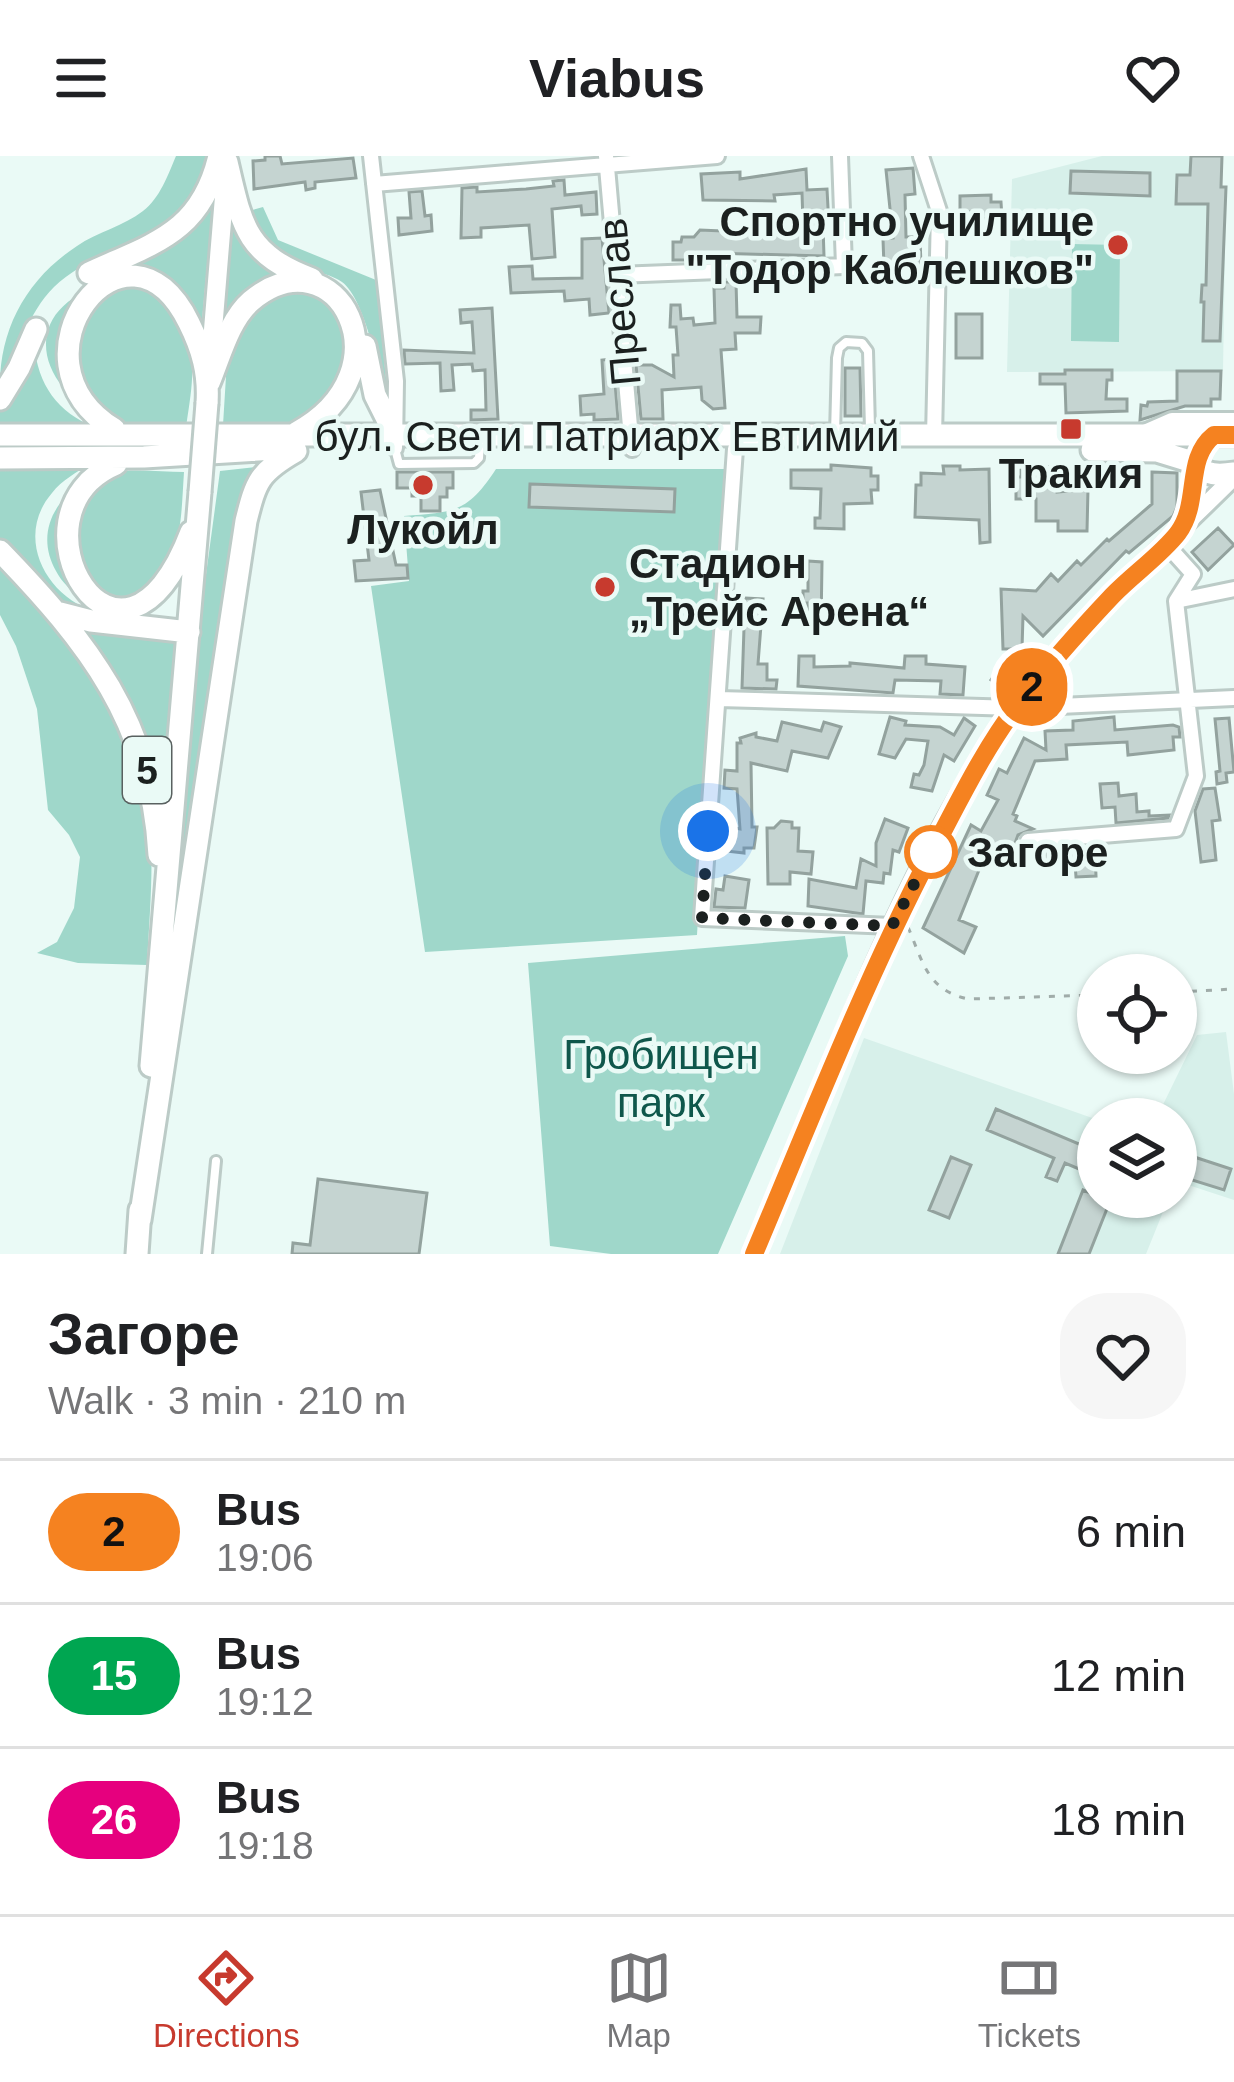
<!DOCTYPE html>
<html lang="en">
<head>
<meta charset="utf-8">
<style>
	:root { --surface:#fff; --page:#f6f6f6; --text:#202124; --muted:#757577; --line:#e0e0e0; --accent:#c73a2e }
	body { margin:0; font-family:Helvetica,sans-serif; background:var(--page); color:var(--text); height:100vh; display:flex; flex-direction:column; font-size:45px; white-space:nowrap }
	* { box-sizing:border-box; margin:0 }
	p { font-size:39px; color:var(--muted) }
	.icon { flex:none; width:66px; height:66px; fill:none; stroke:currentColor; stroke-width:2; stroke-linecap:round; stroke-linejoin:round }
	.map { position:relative; height:1098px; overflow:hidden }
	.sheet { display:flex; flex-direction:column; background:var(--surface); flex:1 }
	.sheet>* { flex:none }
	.badge { padding:0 24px; border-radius:39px; font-size:42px; line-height:78px }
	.tools { position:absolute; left:1077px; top:798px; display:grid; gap:24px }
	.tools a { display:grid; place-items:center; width:120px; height:120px; border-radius:50%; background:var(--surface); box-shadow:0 3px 9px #0004; font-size:60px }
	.you { position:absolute; width:60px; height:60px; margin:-30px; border:9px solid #fff; border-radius:50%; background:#1a73e8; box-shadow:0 0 0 18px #1a73e833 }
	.map>.badge { position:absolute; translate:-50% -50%; box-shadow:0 0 0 6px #fff }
	.round { display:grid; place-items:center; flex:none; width:126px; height:126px; border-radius:48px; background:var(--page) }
	.summary { display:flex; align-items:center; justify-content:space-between; height:204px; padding:0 48px }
	h1 { font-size:57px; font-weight:700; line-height:90px }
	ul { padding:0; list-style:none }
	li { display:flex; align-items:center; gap:36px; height:144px; padding:0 48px; border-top:3px solid var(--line) }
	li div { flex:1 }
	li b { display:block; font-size:45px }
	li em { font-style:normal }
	li .badge { min-width:132px; font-weight:700; text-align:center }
	header { display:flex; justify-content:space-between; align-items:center; height:156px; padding:0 48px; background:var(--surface); font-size:54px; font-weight:700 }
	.tab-bar { display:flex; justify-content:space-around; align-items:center; height:168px; border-top:3px solid var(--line); background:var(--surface); font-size:33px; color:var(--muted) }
	.tab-bar a { display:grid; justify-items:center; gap:6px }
	.tab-bar .active { color:var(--accent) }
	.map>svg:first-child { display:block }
	.built { fill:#d7f0ea }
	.green { fill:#9fd7ca }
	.building { fill:#c5d4d1; stroke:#93a29e; stroke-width:3 }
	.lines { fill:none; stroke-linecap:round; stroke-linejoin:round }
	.service-casing { stroke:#bccbc7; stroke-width:14 }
	.minor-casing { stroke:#bccbc7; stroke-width:20 }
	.tertiary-casing { stroke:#bccbc7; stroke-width:22 }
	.secondary-casing { stroke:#bccbc7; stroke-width:24 }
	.primary-casing { stroke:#bccbc7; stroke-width:27 }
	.path { stroke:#a0aca9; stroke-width:3; stroke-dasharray:6 9; stroke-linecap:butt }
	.service { stroke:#fff; stroke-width:8 }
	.minor { stroke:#fff; stroke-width:14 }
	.tertiary { stroke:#fff; stroke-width:16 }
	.secondary { stroke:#fff; stroke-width:18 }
	.primary { stroke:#fff; stroke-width:21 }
	.primary-bridge-casing { stroke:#bccbc7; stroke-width:27; stroke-linecap:butt }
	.primary-bridge { stroke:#fff; stroke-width:21 }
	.line-casing { stroke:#fff; stroke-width:27 }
	.line { stroke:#f58220; stroke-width:18 }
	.walk { stroke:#1b201f; stroke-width:12; stroke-dasharray:0 21.6 }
	.poi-dot { fill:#c73a2e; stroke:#eafaf6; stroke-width:4.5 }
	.stop-dot { fill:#fff; stroke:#f58220; stroke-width:6 }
	.labels { text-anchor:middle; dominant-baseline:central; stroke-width:9; stroke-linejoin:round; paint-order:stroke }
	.shield { fill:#eafaf6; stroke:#596160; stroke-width:3 }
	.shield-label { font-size:39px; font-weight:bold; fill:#1b201f }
	.poi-label { font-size:42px; font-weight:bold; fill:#1b201f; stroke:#eafaf6 }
	.street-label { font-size:42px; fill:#1b201f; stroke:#eafaf6 }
	.stop-label { font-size:42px; font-weight:bold; fill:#1b201f; stroke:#eafaf6; text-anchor:start }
	.park-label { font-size:42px; fill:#0f574b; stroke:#eafaf6 }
</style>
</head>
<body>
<header><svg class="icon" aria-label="menu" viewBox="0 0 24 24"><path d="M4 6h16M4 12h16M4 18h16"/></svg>Viabus<svg class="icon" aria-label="heart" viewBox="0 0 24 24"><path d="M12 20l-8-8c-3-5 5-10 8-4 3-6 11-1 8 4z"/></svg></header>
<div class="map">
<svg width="1234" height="1098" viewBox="0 0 1234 1098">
	<rect width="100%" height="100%" fill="#eafaf6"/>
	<path class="built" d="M1102,0h120l-1,30 5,1 -3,184 -216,1 5,-193z
		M1226,876l8,62v106l-58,-19v-62h-20l41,-84z
		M864,882l234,82v77h71l-23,57h-366z"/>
	<path class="green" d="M176,0h36c-16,87 -106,81 -158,131 -26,25 -37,68 -54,98 0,-58 28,-107 77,-139 20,-14 47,-20 66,-35 17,-13 25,-36 33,-55z
		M214,33l-13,143 -9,-20 -70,-41z
		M233,48l58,71 -67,56z
		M263,51l15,33 98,40 13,127c-10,-31 -23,-107 -47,-125 -10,-7 -25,-10 -36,-14 -33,-10 -44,-27 -61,-56z
		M1072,88l48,1 -1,97 -48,-1z
		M117,126l43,12c36,63 37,61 26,133 -22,-1 -53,3 -73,-5 -85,-34 -95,-122 4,-140z
		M284,134l36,3 23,23 4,58 -43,50 -81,1 4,-65 19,-45z
		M34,188c4,41 23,68 62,84h-96v-20z
		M0,308h90c-13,8 -28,16 -38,29 -38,44 -6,104 44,119l-5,4 -35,-15 -56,-59z
		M257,311l-96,563 39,-411 20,-148z
		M496,313h229l-28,466 -272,17 -54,-366 38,-5 -5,-65c51,-4 63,-3 92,-47z
		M184,316c-4,62 -1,79 -45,125 -16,0 -41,5 -56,0 -11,-4 -22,-16 -27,-26 -25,-44 7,-87 53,-98 23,-5 52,-1 75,-1z
		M0,408c54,61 117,126 141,206 17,62 9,132 6,195l-69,-2 -41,-10 20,-11 17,-34 6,-51 -11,-22 -21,-25 -11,-101 -21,-63 -16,-31z
		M76,469l94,12 6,7 -14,167c-10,-72 -47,-126 -86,-186z
		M845,780l3,20 -130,298h-107l-61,-8 -22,-283z"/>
	<path class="building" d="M265,0h15l2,8 71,-6 3,20 -41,4v6l-9,2 -1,-8 -51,7 -1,-28 12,-1z
		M1191,0h31l-1,31h5l-6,154h-17l1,-39h-3l1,-17h4l2,-81h-32l1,-29h13z
		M913,12l2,26 -10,1 1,42h14l1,29 -37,1 -1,-28 10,-1 -7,-68z
		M806,13l1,21 20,-1 2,37h-6l1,30 -113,-3 -16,2v5h-22v-18h8l1,-5h12l6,-7 97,4v-10l6,-1 -1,-30 -28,2 1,6 -72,-1 -2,-26 39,-2v7z
		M1071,15l79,2v23l-80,-3z
		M564,24l1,15 31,-3 1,22 -15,1 -1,-9 -29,3 3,48 -23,2 -3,-34 -48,3v9l-20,1 1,-50 15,-1v5l49,-3 28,-3 -1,-5z
		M422,35l3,25 6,-1 1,16 -33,4 -1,-17h13l-2,-26z
		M991,39v7h10l1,16 -31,1v-7l-11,1v-17z
		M602,82l7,75 -19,2 -1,-16 -24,2 -1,-10 -53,2 -2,-26 23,-1 1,13 49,-1v-39z
		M724,126h12l1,35h24l-1,16h-25l1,16 -15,1 4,58 -12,1 -11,-9 -1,-13 -39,3 1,29h-22l-5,-54h16l22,12 -1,-22h5l-2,-28h-6l1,-22h9l1,14 12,-1 1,7 21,-2 -1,-35h10z
		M492,152l6,111 -27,1v-10h15l-1,-40 -12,1 -1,-7 -20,1 2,25 -13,1 -1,-28 -35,1 -1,-14 70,3 -2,-31 -11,1 -1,-13z
		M956,158h26v44h-26z
		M613,203l5,60 -24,1v-6l-13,1 -1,-19 24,-2 -2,-34z
		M845,212h15l1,48h-16z
		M1065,214h47v10h-5l-1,19h21v12l-61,2 -1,-29h-25v-10h25z
		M1177,215h44l-1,28h-9v7h-26l-45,14 1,-15 6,1 1,-4 29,-1z
		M831,309l40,3v8h7v14h-7l1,13 -28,1v25l-29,-1v-10h5l1,-29 -30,-1v-18h40z
		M943,310h17v4l29,-1 1,73 -10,1 -1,-23 -64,-3 1,-32h5v-12l23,1z
		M1054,310l3,26 31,-3 -1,42h-29v-10h-22v-22h-20v-22h5v-7z
		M397,316h56v16h-6v9h-7v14h-19v-15h-9v-8h-15z
		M1152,316l25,1v34l-4,9 -44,37 -3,-2 -83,85 -20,-20 -1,33 8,2 -29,36 -10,-7 22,-31h-10l-2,-60 35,2 15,-17 7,7 19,-20 4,4 26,-26 2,2 43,-37z
		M530,328l145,5 -1,23 -145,-5z
		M380,334l16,75h11l1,13 -52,3 -2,-20 15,-1 -8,-68z
		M1218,372l16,17 -26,25 -16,-18z
		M808,405l14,1 -1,65 -10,-1v-15h-4v-8h-4v-12h5z
		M745,442l18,1 -5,65h9v16h10l-1,9 -34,-1z
		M799,500h15v11l36,-1v-3l54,5 1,-12h21v8l39,3 -2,28 -23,-1 1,-13 -46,-1 -2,13 -95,-7z
		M890,561l16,4 -1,4 35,2 14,8 10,-17 11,8 -21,35 -10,-6 -12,36 -21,-4 3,-13 5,1 5,-10 4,-24 -22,-2 -11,19 -16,-4z
		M1114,561l1,13 58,-5 6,2 1,10h-7l1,13 -46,5 -1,-13 -61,3 1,14 -32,2 -22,53 4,2 -2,5 18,8 -15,6 -11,30 -28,-15 -9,16 9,4 -20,50 17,7 -12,26 -41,-25 48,-103 10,6 17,-31 -11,-5 12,-26 8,4 17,-35 22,12 -1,-19 28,-1v-9z
		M1229,562l5,54 -8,1 1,9 -10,2 -1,-12 4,-1 -5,-52z
		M782,566l39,9 3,-9 17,5 -13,31 -36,-7 -5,20 -36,-8 1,64h5l-3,21h-10v5l-18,-2 3,-24 11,2 -3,-40 -13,-1 1,-18 12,1v-28h4l-1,-5 16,-5v4l21,4z
		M1118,627l1,13 17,-2 1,18 12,-1v5l20,-1 -1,3 -52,5 -1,-16 -13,1 -2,-24z
		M1215,632l5,32 -8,1 4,39 -15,2 -6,-51 8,-22z
		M885,663l23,9 -9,24 -6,-2 -3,24 -6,-1 -1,10 -17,-2 -3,33 -55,-8 1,-27 47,9 5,-29 15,7v-23z
		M781,665l11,1v6h7l-1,23 15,1 -2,22 -21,-2v12h-22l-1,-56h7z
		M1076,692v5l19,-1 1,24 -20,1 -1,-14 -32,2 -1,-14z
		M725,720l24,4 -4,28 -31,-1 2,-18 7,1z
		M996,953l102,43v25l-33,-14 -8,18 -11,-4 8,-19 -67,-28z
		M1176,995l55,18 -7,21 -48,-15z
		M951,1001l20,8 -22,53 -20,-8z
		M318,1023l109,14 -8,61h-127l1,-11 17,2z
		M1083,1034l27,11 -21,53h-31z"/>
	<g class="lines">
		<g class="service-casing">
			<path id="service" d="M835,278l2,-76 2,-10 7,-6 16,1 6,8 2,78
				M395,293l4,15 75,-1 5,-5 1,-18
				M207,1098l9,-93"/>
		</g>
		<g class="minor-casing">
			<path id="minor" d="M371,0l25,225 -1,67
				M606,0l26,293
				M921,0l18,55 -5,226
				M374,28l343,-28
				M617,119l227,-9 -4,-110
				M1140,278l32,-14h62
				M735,293l-33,469 190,8
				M1166,388l27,30 -17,27
				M719,543l296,9 219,-10
				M1028,685l148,-12 20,-53 -20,-175 58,-12"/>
		</g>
		<g class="tertiary-casing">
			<path id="tertiary" d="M1184,367l8,-17 5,-39
				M754,1098c76,-180 147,-385 260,-545 62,-86 145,-157 220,-232"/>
		</g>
		<g class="secondary-casing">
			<path id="secondary" d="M210,210l16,-193"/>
		</g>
		<g class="primary-casing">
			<path id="primary" d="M227,6c15,65 19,92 85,117
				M89,117c65,-30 112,-40 130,-117
				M365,190l10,49 20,40
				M209,227c11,-26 20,-63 42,-82 85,-71 161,69 45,132
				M0,243l19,-31 17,-39
				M114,273c-114,-70 13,-233 75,-106 13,26 20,50 18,80
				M0,279h1234
				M1092,294l65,1 39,12
				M1198,297l-2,10c8,13 24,12 38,10
				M0,302l144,-1 149,-9
				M116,308c-116,49 4,255 75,68
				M0,395c88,91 152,172 159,304
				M60,457l31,8 98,11
				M151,910l49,-574
				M140,1064l106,-699c10,-40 13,-49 50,-70
				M137,1098l3,-44"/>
		</g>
		<path class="path" d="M908,771c15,35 19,63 60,72l130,-4
			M1176,836l58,-3"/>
		<use href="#service" class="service"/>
		<use href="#minor" class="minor"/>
		<use href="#tertiary" class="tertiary"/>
		<use href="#secondary" class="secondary"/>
		<use href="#primary" class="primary"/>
		<g class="primary-bridge-casing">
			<path id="primary-bridge" d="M200,336l7,-89"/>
		</g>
		<use href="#primary-bridge" class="primary-bridge"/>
	</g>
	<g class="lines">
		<g class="line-casing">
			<path id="line" d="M754,1098c60,-142 116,-287 189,-423 22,-42 45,-87 74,-125 29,-38 62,-75 95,-110 21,-22 48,-40 66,-63 23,-31 6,-74 36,-98h20"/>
		</g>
		<use href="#line" class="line"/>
		<path class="walk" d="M708,675l-6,87 190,8 43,-82 -4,8"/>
	</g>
	<g class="poi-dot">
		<circle cx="1118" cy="89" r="12"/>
		<rect x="1059" y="261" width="24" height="24" rx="6"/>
		<circle cx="423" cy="329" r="12"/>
		<circle cx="605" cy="431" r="12"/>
	</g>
	<circle class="stop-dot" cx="931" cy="696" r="24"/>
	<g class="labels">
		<rect class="shield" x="123" y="581" width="48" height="66" rx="9"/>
		<g class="shield-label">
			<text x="147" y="614">5</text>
		</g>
		<g class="poi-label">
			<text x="1094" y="65" text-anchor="end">Спортно училище<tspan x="1094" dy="48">"Тодор Каблешков"</tspan></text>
			<text x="1071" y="317">Тракия</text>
			<text x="423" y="373">Лукойл</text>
			<text x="629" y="407" text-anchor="start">Стадион<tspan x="629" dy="48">„Трейс Арена“</tspan></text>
		</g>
		<g class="street-label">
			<text transform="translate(619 146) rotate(-95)">Преслав</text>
			<text x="607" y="280">бул. Свети Патриарх Евтимий</text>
		</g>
		<g class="stop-label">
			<text x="967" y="696">Загоре</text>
		</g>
		<g class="park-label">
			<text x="661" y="898">Гробищен<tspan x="661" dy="48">парк</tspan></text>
		</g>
	</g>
</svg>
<div class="tools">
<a><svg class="icon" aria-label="locate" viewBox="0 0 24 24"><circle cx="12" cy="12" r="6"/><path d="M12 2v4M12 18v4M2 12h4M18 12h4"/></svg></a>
<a><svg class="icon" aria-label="layers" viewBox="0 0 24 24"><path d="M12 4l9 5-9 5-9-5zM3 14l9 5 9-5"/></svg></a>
</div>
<div class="you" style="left:708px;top:675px"></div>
<b class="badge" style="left:1032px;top:531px;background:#f58220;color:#111">2</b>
</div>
<section class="sheet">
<div class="summary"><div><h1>Загоре</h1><p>Walk · 3 min · 210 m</p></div><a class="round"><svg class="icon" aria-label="heart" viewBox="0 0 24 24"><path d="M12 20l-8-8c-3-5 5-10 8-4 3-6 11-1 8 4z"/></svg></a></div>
<ul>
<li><span class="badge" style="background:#f58220;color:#111">2</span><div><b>Bus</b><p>19:06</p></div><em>6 min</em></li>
<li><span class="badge" style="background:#00a651;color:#fff">15</span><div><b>Bus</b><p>19:12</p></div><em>12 min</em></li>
<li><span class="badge" style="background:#e6007e;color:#fff">26</span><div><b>Bus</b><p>19:18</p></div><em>18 min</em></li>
</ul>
</section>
<nav class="tab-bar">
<a class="active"><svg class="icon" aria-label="directions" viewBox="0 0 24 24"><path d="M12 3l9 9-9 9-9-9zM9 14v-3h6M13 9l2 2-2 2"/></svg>Directions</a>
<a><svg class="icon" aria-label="map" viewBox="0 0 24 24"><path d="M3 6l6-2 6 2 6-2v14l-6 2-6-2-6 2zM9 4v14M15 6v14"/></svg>Map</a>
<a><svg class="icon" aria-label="tickets" viewBox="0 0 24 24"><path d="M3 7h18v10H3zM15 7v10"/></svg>Tickets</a>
</nav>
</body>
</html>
